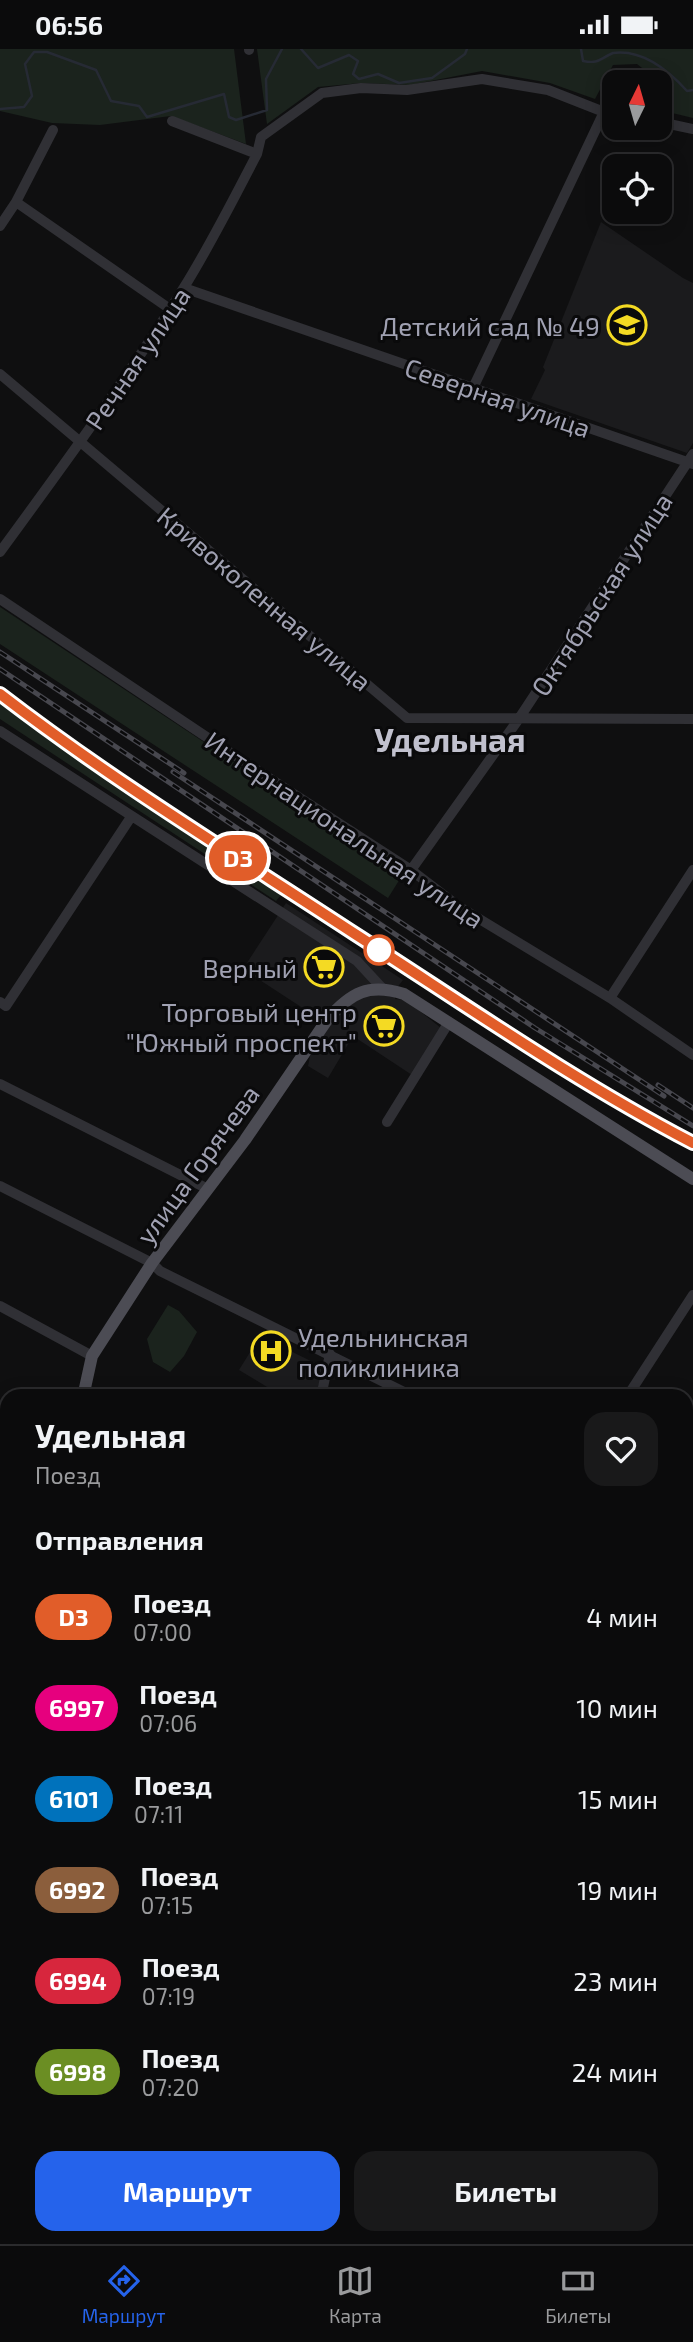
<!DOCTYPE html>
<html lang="ru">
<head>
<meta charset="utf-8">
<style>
	:root { --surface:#0b0b0c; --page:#19191a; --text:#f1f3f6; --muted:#9a9b9d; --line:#2b2b2d; --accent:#2563eb }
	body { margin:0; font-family:"Exo 2",sans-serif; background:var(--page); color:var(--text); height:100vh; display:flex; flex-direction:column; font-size:26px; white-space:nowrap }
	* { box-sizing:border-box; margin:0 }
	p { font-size:23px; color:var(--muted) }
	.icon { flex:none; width:38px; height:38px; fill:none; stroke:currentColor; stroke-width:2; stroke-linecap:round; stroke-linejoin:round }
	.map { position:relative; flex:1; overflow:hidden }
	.panel { position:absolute; left:0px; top:1340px; width:693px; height:856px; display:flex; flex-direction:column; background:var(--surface); border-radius:21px 21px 0 0; box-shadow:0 4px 18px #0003,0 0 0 2px var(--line) }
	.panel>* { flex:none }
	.badge { padding:0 14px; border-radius:23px; font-size:24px; line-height:46px }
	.needle { width:46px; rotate:5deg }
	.buttons { position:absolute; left:602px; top:21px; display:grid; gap:14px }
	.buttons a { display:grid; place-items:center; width:70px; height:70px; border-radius:14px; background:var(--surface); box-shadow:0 4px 18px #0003,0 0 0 2px var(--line); font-size:35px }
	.map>.badge { position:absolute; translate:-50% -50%; box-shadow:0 0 0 4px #fff }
	h2 { padding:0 35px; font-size:26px; line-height:63px }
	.round { display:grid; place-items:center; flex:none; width:74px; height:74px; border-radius:21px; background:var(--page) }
	.head { display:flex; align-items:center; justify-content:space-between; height:119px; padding:0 35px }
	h1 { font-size:33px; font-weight:700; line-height:52px }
	.cta { display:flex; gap:14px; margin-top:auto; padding:14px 35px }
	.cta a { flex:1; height:80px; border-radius:21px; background:var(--accent); color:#fff; font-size:28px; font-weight:700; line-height:80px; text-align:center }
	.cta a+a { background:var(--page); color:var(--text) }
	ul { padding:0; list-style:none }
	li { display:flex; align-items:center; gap:21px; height:91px; padding:0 35px }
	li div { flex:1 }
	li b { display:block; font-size:26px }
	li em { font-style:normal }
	li .badge { min-width:77px; font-weight:700; text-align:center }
	.status { display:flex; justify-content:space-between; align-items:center; height:49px; padding:0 35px; background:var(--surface); direction:ltr }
	.status svg { height:19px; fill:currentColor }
	.tab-bar { display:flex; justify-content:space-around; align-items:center; height:98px; border-top:2px solid var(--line); background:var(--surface); font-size:19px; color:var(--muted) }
	.tab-bar a { display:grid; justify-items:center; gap:4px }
	.tab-bar .on { color:var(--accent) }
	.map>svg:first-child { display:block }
	.built { fill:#1b1b1d }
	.green { fill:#1b231d }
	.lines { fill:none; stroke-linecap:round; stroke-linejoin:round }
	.stream { stroke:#262a34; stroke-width:2.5 }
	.minor { stroke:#303035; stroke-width:10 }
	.major { stroke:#4c4c54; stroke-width:12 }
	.rail-casing { stroke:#47474e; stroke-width:5 }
	.rail { stroke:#0a0a0b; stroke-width:2.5; stroke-dasharray:8; stroke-linecap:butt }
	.line-casing { stroke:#fff; stroke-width:16 }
	.line { stroke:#e15d29; stroke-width:10 }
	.stop-dot { fill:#fff; stroke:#e15d29; stroke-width:3.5 }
	.labels { text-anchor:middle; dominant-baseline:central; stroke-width:6; stroke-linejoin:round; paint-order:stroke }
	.poi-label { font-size:26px; fill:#a0a1b2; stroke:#0a0a0b; text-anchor:end }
	.street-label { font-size:26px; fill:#a0a1b2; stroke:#0a0a0b }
	.district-label { font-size:33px; font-weight:bold; fill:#c1c1ce; stroke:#0a0a0b }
</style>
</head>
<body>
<div class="status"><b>06:56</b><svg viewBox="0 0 49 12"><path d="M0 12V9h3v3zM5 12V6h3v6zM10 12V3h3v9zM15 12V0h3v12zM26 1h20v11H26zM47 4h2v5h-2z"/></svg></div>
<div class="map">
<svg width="693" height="2195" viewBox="0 0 693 2195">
	<rect width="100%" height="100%" fill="#0f0f10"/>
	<path class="built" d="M601,173l82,56 10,5v160l-6,10 -156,-54 14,-29 -2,-3z
		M286,854l117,77 -7,9 -1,10 9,1 12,8 25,20 -29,47 -59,-39 -25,42 -20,-12 10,-48 -75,-49z
		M260,1287l63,31 -7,30 -34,-1 -43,-26z
		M693,1975v212l-7,-11v-199z
		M7,2069v54l-7,2v-18z"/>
	<path class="green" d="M0,0h234l12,95 -75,-28 -71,9 -48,-2 -52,-12z
		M257,0h436v69l-29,-7v-26l-27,-21 -24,1 -18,34 -45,-16 -68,-12 -72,14 -49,-2 -43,4 -51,37z
		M0,558l403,267 -15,24 -388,-254z
		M0,652l282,193 -6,7 -276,-182z
		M168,1256l11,6 18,21 -13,24 -14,16 -17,-10 -6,-23z
		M686,1618l7,3v82l-7,-4z"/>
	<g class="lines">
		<path class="stream" d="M301,0l17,19 31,-13 9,6 -5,13 6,5 19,-5 21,9 33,-5 33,-24 2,-5
			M581,0l2,12c16,3 16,-2 30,-8 30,-4 56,18 74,38l6,-1
			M0,60l24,-2 8,-11 -7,-32 9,-12h13l49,18 15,31 28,5 8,11 77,-23 5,23 7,3 31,-10 -1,-31 16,-30"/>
		<path class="minor" d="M249,0v1
			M172,72l85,33 4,-17 61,-44 39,-5 46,2 75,-11 66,11 56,22 10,2
			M660,73l33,7
			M16,153l154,107
			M0,177l16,-24 37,-72
			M184,239l509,176
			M0,325l407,344 286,1
			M473,339l131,-276
			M0,503c63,-86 126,-172 183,-263 27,-43 50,-89 74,-135
			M0,550l223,149 188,122 47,36 152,92 83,57
			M0,682l357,230 25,27
			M411,821l107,-150 175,-266
			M610,949l83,-128
			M0,953l6,4 125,-189
			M0,1035l208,105
			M387,1073l62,-100
			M0,1137l152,77 8,8 254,126
			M0,1257l92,50
			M321,1348l9,-43
			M627,1348l66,-102
			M0,1457l7,1
			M686,1487l7,4
			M0,1579l7,2
			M0,1689l7,1
			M686,1752l7,4
			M0,1762l7,-2
			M686,1852l7,2"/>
		<path class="major" d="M83,1348l9,-41 60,-93 93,-123 82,-120c24,-28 42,-37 77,-26l289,185
			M0,1736l7,-29"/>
		<g class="rail-casing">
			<path id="rail" d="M0,603l184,121
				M0,620l535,359 158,98
				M0,645c107,83 224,155 338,229 117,76 231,155 355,220
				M173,723l491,324
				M658,1036l35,23
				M686,1936l7,-3
				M686,1951l7,-3
				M686,1967l7,-3
				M0,2141l7,-2"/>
		</g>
		<use href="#rail" class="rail"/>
	</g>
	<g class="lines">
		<g class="line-casing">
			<path id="line" d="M0,645c113,87 236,162 355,240 112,72 221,148 338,209"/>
		</g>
		<use href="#line" class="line"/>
	</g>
	<defs>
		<g id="school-ring" transform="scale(2.0125)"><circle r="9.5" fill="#0a0a0b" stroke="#f4da23" stroke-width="1.5"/><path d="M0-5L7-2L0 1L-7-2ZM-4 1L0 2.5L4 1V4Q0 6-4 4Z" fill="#f4da23"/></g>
		<g id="supermarket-ring" transform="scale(2.0125)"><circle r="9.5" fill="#0a0a0b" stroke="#f4da23" stroke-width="1.5"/><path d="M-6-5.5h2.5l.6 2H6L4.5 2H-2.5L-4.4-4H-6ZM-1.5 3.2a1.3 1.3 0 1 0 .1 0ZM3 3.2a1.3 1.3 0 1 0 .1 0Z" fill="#f4da23"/></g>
		<g id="hospital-ring" transform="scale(2.0125)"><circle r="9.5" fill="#0a0a0b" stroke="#f4da23" stroke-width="1.5"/><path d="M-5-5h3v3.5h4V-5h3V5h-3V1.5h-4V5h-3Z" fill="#f4da23"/></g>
	</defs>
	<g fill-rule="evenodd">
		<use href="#school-ring" x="627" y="276"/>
		<use href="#supermarket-ring" x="324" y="918"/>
		<use href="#supermarket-ring" x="384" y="977"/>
		<use href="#hospital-ring" x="271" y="1302"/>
	</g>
	<circle class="stop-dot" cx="379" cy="901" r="14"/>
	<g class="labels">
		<g class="poi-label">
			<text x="600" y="276">Детский сад № 49</text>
			<text x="297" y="918">Верный</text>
			<text x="357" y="962">Торговый центр<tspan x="357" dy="30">"Южный проспект"</tspan></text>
			<text x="298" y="1287" text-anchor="start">Удельнинская<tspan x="298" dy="30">поликлиника</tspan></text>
		</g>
		<g class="street-label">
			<text transform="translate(137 309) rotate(-56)">Речная улица</text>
			<text transform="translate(498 348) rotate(19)">Северная улица</text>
			<text transform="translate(601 545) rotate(-57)">Октябрьская улица</text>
			<text transform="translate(265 549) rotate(40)">Кривоколенная улица</text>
			<text transform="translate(345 780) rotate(34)">Интернациональная улица</text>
			<text transform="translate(197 1115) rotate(-54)">улица Горячева</text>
		</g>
		<g class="district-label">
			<text x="450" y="690">Удельная</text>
		</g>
	</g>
</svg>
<div class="buttons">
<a><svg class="needle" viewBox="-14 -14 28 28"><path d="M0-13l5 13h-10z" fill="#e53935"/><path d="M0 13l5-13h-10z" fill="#9a9b9d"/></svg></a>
<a><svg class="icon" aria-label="locate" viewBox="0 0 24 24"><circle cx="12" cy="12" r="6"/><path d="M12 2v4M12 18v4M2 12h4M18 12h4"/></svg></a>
</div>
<b class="badge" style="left:238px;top:809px;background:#e15d29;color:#fff">D3</b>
<section class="panel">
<div class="head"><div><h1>Удельная</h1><p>Поезд</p></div><a class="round"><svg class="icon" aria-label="heart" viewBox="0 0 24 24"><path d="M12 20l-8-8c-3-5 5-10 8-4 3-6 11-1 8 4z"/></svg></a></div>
<h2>Отправления</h2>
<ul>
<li><span class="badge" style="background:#e15d29;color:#fff">D3</span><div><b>Поезд</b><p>07:00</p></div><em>4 мин</em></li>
<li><span class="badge" style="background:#e6007e;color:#fff">6997</span><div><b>Поезд</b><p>07:06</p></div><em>10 мин</em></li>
<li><span class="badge" style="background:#0072bc;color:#fff">6101</span><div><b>Поезд</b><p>07:11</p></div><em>15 мин</em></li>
<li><span class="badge" style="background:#8b5e3c;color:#fff">6992</span><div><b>Поезд</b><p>07:15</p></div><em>19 мин</em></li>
<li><span class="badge" style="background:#d7263d;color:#fff">6994</span><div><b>Поезд</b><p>07:19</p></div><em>23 мин</em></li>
<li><span class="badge" style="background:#6b8e23;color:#fff">6998</span><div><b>Поезд</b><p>07:20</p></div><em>24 мин</em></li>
</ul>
<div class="cta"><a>Маршрут</a><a>Билеты</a></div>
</section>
</div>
<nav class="tab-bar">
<a class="on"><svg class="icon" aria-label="directions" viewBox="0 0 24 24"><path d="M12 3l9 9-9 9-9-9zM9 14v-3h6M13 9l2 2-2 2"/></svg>Маршрут</a>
<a><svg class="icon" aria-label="map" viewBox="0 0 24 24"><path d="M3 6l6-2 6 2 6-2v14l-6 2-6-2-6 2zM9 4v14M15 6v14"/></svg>Карта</a>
<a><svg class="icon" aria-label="tickets" viewBox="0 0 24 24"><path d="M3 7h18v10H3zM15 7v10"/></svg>Билеты</a>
</nav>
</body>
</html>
